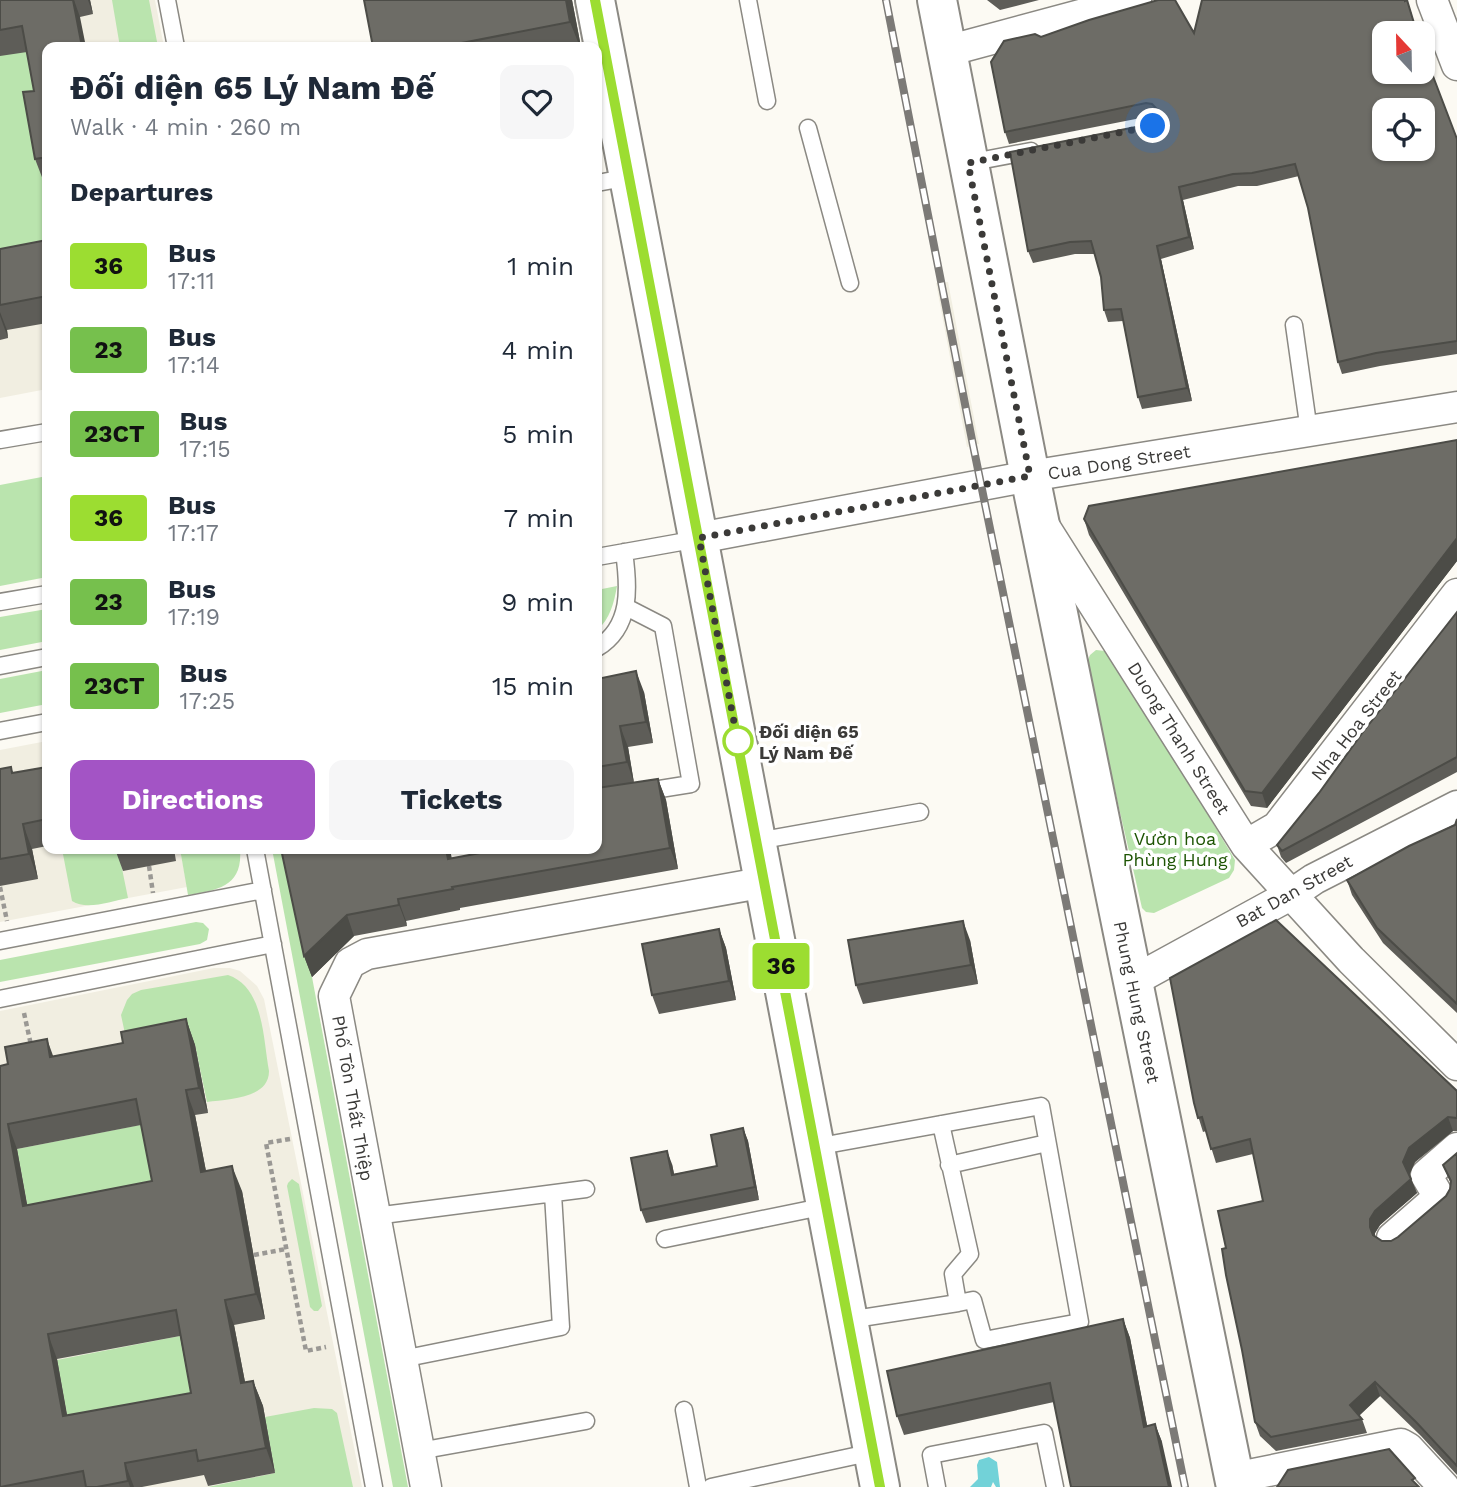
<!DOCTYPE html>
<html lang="en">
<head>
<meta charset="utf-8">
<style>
	:root { --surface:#fff; --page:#f6f6f7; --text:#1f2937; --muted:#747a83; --accent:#a354c5 }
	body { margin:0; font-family:"Work Sans",sans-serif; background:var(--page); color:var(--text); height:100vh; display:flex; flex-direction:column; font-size:26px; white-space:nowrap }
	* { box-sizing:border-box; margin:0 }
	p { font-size:23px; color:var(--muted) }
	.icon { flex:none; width:38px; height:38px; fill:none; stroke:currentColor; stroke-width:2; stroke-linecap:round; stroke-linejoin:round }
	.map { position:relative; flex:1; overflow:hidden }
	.side { position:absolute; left:42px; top:42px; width:560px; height:812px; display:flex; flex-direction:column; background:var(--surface); border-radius:14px; box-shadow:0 2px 5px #0004 }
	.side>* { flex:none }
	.badge { padding:0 14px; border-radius:5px; font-size:24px; line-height:46px }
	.needle { width:46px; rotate:338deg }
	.tools { position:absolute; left:1372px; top:21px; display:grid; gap:14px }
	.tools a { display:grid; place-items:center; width:63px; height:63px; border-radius:14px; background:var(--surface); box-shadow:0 2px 5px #0004; font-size:35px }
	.you { position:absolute; width:35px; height:35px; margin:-18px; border:5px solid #fff; border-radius:50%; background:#1a73e8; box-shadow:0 0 0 10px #1a73e833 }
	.map>.badge { position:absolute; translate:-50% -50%; box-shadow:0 0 0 4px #fff }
	h2 { padding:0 28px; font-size:26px; line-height:63px }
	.round { display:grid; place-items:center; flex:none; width:74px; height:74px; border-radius:14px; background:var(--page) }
	.headline { display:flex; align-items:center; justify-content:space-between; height:119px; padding:0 28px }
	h1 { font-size:33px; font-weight:700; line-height:52px }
	.action { display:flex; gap:14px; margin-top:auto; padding:14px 28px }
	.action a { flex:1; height:80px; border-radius:14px; background:var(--accent); color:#fff; font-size:28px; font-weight:700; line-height:80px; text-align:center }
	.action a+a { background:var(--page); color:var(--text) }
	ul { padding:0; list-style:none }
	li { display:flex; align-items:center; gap:21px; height:84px; padding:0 28px }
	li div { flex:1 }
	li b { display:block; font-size:26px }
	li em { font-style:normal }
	li .badge { min-width:77px; font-weight:700; text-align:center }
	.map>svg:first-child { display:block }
	.built { fill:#f1eee1 }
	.green { fill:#bae4ae }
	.water { fill:#72d2d8 }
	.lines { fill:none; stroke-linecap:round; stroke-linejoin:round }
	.lane-casing { stroke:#8b8983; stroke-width:19 }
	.street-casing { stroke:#8b8983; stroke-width:33 }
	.secondary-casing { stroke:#8b8983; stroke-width:42 }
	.path { stroke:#9a9894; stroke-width:4.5; stroke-dasharray:5 3.5; stroke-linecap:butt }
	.lane { stroke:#fff; stroke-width:16 }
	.street { stroke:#fff; stroke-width:30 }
	.secondary { stroke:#fff; stroke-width:38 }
	.rail-casing { stroke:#7c7a77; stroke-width:8 }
	.rail { stroke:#fff; stroke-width:5; stroke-dasharray:16; stroke-linecap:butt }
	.wall { fill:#5e5d58; fill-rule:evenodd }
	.shaded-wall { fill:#4c4c47 }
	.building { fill:#6d6c66; stroke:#4c4c47; stroke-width:2; fill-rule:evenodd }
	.line-casing { stroke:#fff; stroke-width:16 }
	.line { stroke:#9cdd31; stroke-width:10 }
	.walk { stroke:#3b3a38; stroke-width:7; stroke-dasharray:0 12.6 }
	.stop-dot { fill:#fff; stroke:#9cdd31; stroke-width:3.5 }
	.labels { text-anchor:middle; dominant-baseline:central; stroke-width:7; stroke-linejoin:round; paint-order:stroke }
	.street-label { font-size:18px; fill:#3b3a38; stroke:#fff }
	.stop-label { font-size:18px; font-weight:bold; fill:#3b3a38; stroke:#fff; text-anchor:start }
	.park-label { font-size:18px; fill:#1d5403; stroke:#fff }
</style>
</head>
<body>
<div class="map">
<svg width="1457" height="1487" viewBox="0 0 1457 1487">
	<rect width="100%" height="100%" fill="#fcfaf3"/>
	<path class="built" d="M0,0h155l9,47h-117v342l-47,9z
		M948,282l31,162 -12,3 -31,-164z
		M47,741v108h133l7,38 -187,35v-172z
		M214,968h16l10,3 17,15 7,13 98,488h-362v-476z"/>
	<path class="green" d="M112,0h37l9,47h-38z
		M31,50l14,134h2v83l-47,9v-221z
		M47,476v101l-47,9v-101z
		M617,586c-3,17 -7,33 -20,44v-40z
		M47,609v32l-47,9v-33z
		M1096,650l9,1 8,4 122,205 -1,10 -5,8 -75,35 -8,-1 -4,-4 -56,-244 4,-9z
		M47,670v34l-47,9v-34z
		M62,849h56l10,49c-17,3 -41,13 -56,3z
		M180,849h60c3,37 -21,41 -52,46z
		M272,849h13l27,128 96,510h-15z
		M196,922l7,1 6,6 -2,11 -7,4 -200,38v-22z
		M228,975c36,12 35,64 41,96 0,28 -41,28 -62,31l-12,-57 -65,12 -9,-42 6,-15 5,-6 9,-4z
		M145,1124l16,83 -129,24 -15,-82z
		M292,1179l7,5 23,122 -4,5h-4l-4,-4 -23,-121 1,-3z
		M185,1335l15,83 -128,24 -15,-82z
		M314,1408l18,1 5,4 16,74h-145l67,-14 -10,-56z"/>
	<path class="water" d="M989,1457l8,5 3,25h-4l-3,-5 -2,5h-21l8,-8 -1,-14 2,-5z"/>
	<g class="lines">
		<g class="lane-casing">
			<path id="lane" d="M167,0l9,47
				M748,0l19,101
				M808,128l42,155
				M968,163l63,-12
				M597,183l33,-6
				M1294,325l15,106
				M0,440l47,-8
				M597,557l101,-18
				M0,602l47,-8
				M626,607l37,19 28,158 -50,8
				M597,648c35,-21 32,-61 27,-96
				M0,666l47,-9
				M0,731l47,-9
				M757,841l163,-29
				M255,849l119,638
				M0,941l263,-51
				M0,999l273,-55
				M815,1147l226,-41 39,216 -96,18 -11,-40 -15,3 -5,-29 17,-20 -29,-130
				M949,1165l98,-22
				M375,1216l211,-27
				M665,1239l161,-33
				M848,1320l110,-17
				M402,1359l159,-32 -8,-133
				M684,1410l14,77
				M419,1451l167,-30
				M711,1487l162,-35
				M937,1487l-6,-32 113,-22 11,54"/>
		</g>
		<g class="street-casing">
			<path id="street" d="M1432,0l25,65
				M947,51l189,-51
				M1046,529l200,316 105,115 106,105
				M699,538l331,-62 427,-69
				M1246,845l31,-18 180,-233
				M1133,981l159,-87 22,-15 143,-73
				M1392,1238l47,-41 -13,-22 31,-27
				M1234,1478l167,-34 7,4 36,39
				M426,1487l-92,-491 16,-33 17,-9 399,-72"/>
		</g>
		<g class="secondary-casing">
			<path id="secondary" d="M595,0l285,1487
				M937,0l93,476 206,1011"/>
		</g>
		<path class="path" d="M149,866l4,27
			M0,887l7,34
			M24,1013l7,32
			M290,1139l-24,4 40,208 20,-4
			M254,1255l32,-6"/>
		<use href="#lane" class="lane"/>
		<use href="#street" class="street"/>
		<use href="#secondary" class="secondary"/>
		<g class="rail-casing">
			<path id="rail" d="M886,0l87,445 212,1042"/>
		</g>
		<use href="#rail" class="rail"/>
	</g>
	<path class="wall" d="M0,0h90l3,14 -13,3 -33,30v137l-2,1 -10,-26 -1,-68 -7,-39 -27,4z
		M572,0l9,47h-208z
		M987,0h52l-39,10z
		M1412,12l-28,21 73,106v215l-77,12 -38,8 -4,-12 -30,-154 -9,-32 -42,10h-19l-55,14 11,49 -33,10 31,142 -50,8 -4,-12 -15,-76 -15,1 -4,-12 -3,-33 -6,-23h-20l-42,9 -5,-12 123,-127 7,-6 -1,-2h-6l-142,28 -4,-12 36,-95 153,-4z
		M47,240v83l-40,7 1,8 -8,2v-91z
		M1457,440v121l-190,247 -16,-2 -162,-271 -5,-16z
		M1457,612v160l-171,91 -5,-6 -4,-12 42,-52z
		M597,676v3l47,13 9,51 -25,4 6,36 24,-4 8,21 12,69 -218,39v2l-54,11 1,5 -53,10 -42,41 -8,-21 -23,-107h169l1,9 146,-9z
		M11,767l2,6 34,-6v79l-15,3 6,30 -38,7v-117z
		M1457,819v194l-74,-70 -31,-48 -5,-15 108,-55z
		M115,849h59l2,12 -53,10z
		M719,929l7,19 10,52 -77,14 -7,-19z
		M970,940l8,44 -115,20 -7,-19z
		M186,1019l9,26 13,68 -13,2 11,56 36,20 23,128 -31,6 11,57 8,-1 10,25 12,67 -67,13 -4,-11 -62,12h-142v-421l123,-23zM141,1125l11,56 -125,24 -10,-56zM180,1336l11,57 -124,23 -10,-57z
		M1457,1091v40h-4l-38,31 -6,12 8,19 -37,32 -5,8v3l7,5h9l7,-4 48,-41 4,-7 1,-5 -8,-19 14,-12v322l-36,-39 -41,-40 -21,20 3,3 5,14 -91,18 -16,-15 -5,-14 -29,-174 37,-47 -10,-47 -37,9 -10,-32 -3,1 -9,-29z
		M743,1128l5,13 11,59 -113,23 -5,-13 31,-46 2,10 43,-8z
		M1123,1319l7,19 17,88 8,-2 7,18 -108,-40 -150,33 -7,-19z"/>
	<path class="shaded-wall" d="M73,0h1l6,17 6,30h-4z
		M88,0h2l3,14z
		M566,0h6l9,47h-1l-10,-25z
		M1179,187l4,13 11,49 -5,-12z
		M1157,246l4,13 31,142 -5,-13z
		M0,312l7,18 1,8 -8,-22z
		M1457,538v23l-190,247 -5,-15z
		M636,671l8,21 9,51 -7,-21z
		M620,726l8,21 6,36 -7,-21z
		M658,779l8,21 12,69 -8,-21z
		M23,824l9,25 6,30 -9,-25z
		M446,849h4l6,31 -8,-21z
		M398,899l8,22 1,5 -8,-21z
		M347,915l7,21 -42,41 -8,-21z
		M963,921l7,19 8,44 -7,-19z
		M719,929l7,19 10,52 -7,-19z
		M186,1019l9,26 13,68 -9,-25z
		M47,1039l9,25 -6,-7z
		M186,1090l9,25 16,82 -10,-25z
		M1448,1117l5,14 -38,31 -6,14 -6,-14 6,-14z
		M8,1124l9,25 15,82 -9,-25z
		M743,1128l5,13 11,59 -4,-13z
		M667,1151l5,13 5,24 -5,-13z
		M232,1166l10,25 23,128 -9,-25z
		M1411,1179l6,14 -37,32 -5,8v8l-5,-14v-8l5,-8z
		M225,1300l9,25 16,83 -9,-25z
		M1123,1319l7,19 21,107 -7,-18z
		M48,1334l9,25 15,83 -9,-26z
		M253,1381l10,25 12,67 -9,-25z
		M1375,1382l5,14 -25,23 -5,-14z
		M1155,1424l7,18 10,45h-3z
		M125,1463l9,24h-4l-2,-6z"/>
	<path class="building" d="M0,0h73l9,47h-35v113v-3l-12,2 -12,-67 11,-1 -12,-65 -22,4z
		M364,0h202l4,22 -129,25h-68z
		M1158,0h17l19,33 8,-33h203v1l2,-1 10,33h-33v39h39v-22l34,89v202l-81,12 -38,9 -30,-154 -13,-44 -43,9 -19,1 -54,13 10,50 -32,9 30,142 -49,9 -17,-88 -17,1 -3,-33 -10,-36 -21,1 -42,9 -18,-99 141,-28 7,-6 1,-7 -7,-7 -6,-1 -141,29 -14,-70 13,-21 31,-7 6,3 48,-17zM1384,110h39v39h-39z
		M47,240v56l-47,9v-56z
		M1457,440v98l-195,255 -17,-2 -161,-272 5,-13z
		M1457,612v145l-175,94 -5,-6 42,-52 44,-61z
		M636,671l10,51 -26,4 7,36 -30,5v-88z
		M11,767l1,6 35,-6v52l-24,5 6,30 -29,5v-90z
		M658,779l12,69 -218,39 1,2 -55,10 1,6 -52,10 -43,41 -23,-107h165l2,10 53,-10h96v-61z
		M1457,819v185l-80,-76 -30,-48 62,-34 46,-21z
		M1276,920l181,171v27l-9,-1 -39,31 -6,14 8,17 -36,32 -5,8v8l3,8 9,6h9l7,-4 48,-41 4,-7 1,-8 -8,-16 14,-12v313l-41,-44 -41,-40 -25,23 12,14 -91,18 -16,-15 -13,-72 -16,-75 -4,-26 4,-1 -8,-37 45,-10 -13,-62 -39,10 -9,-32 -4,1 -4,-15 -24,-125z
		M963,921l8,44 -115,20 -8,-45z
		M719,929l10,52 -77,14 -10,-51z
		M186,1019l13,69 -13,2 15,82 31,-6 24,128 -31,6 16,83 12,-2 13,67 -68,13 -2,-11 -71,13 3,18 -31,6h-11l-3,-16 -83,16v-421l8,-2 -3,-17 42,-8 3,18 73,-14 -2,-11zM136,1099l16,82 -129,25 -15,-82zM176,1310l15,83 -128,23 -15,-82z
		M743,1128l12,59 -114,23 -10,-52 36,-7 5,24 45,-9 -6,-31z
		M1123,1319l21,108 11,-3 14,63h-98l-21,-104 -153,33 -10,-45z
		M1389,1449l26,29 -3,2 7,7h-142l11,-17z"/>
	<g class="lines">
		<g class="line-casing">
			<path id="line" d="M595,0l285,1487"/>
		</g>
		<use href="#line" class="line"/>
		<path class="walk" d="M738,741v2l-39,-205 331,-62 -62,-313 185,-37"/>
	</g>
	<circle class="stop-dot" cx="738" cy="741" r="14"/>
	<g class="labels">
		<g class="street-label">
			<text transform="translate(1119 462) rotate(-9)">Cua Dong Street</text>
			<text transform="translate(1356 725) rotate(-52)">Nha Hoa Street</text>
			<text transform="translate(1179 738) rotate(58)">Duong Thanh Street</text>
			<text transform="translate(1294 891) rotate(-29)">Bat Dan Street</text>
			<text transform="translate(1137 1002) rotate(78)">Phung Hung Street</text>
			<text transform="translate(353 1098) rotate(80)">Phố Tôn Thất Thiệp</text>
		</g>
		<g class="stop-label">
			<text x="759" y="731">Đối diện 65<tspan x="759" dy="21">Lý Nam Đế</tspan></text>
		</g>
		<g class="park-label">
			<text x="1175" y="838">Vườn hoa<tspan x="1175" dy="21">Phùng Hưng</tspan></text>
		</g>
	</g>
</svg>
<div class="tools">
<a><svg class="needle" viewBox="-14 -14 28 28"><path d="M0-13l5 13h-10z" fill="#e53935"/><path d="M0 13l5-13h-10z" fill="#747a83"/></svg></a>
<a><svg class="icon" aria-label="locate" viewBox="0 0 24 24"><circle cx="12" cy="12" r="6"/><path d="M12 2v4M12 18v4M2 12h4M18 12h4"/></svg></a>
</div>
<div class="you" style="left:1153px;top:126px"></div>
<b class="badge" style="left:781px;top:966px;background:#9cdd31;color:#111">36</b>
<section class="side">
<div class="headline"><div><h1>Đối diện 65 Lý Nam Đế</h1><p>Walk · 4 min · 260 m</p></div><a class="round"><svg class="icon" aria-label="heart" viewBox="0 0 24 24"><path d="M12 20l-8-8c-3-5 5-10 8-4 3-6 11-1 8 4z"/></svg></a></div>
<h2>Departures</h2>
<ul>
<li><span class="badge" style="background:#9cdd31;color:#111">36</span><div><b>Bus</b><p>17:11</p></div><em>1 min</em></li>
<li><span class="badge" style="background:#76c04d;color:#111">23</span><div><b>Bus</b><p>17:14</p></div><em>4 min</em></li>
<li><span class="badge" style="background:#76c04d;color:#111">23CT</span><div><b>Bus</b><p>17:15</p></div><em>5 min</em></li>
<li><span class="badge" style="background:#9cdd31;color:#111">36</span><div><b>Bus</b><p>17:17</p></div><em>7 min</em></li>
<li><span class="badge" style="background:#76c04d;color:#111">23</span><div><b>Bus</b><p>17:19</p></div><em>9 min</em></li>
<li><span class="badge" style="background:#76c04d;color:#111">23CT</span><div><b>Bus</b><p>17:25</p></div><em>15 min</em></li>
</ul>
<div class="action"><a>Directions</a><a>Tickets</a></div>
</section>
</div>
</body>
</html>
